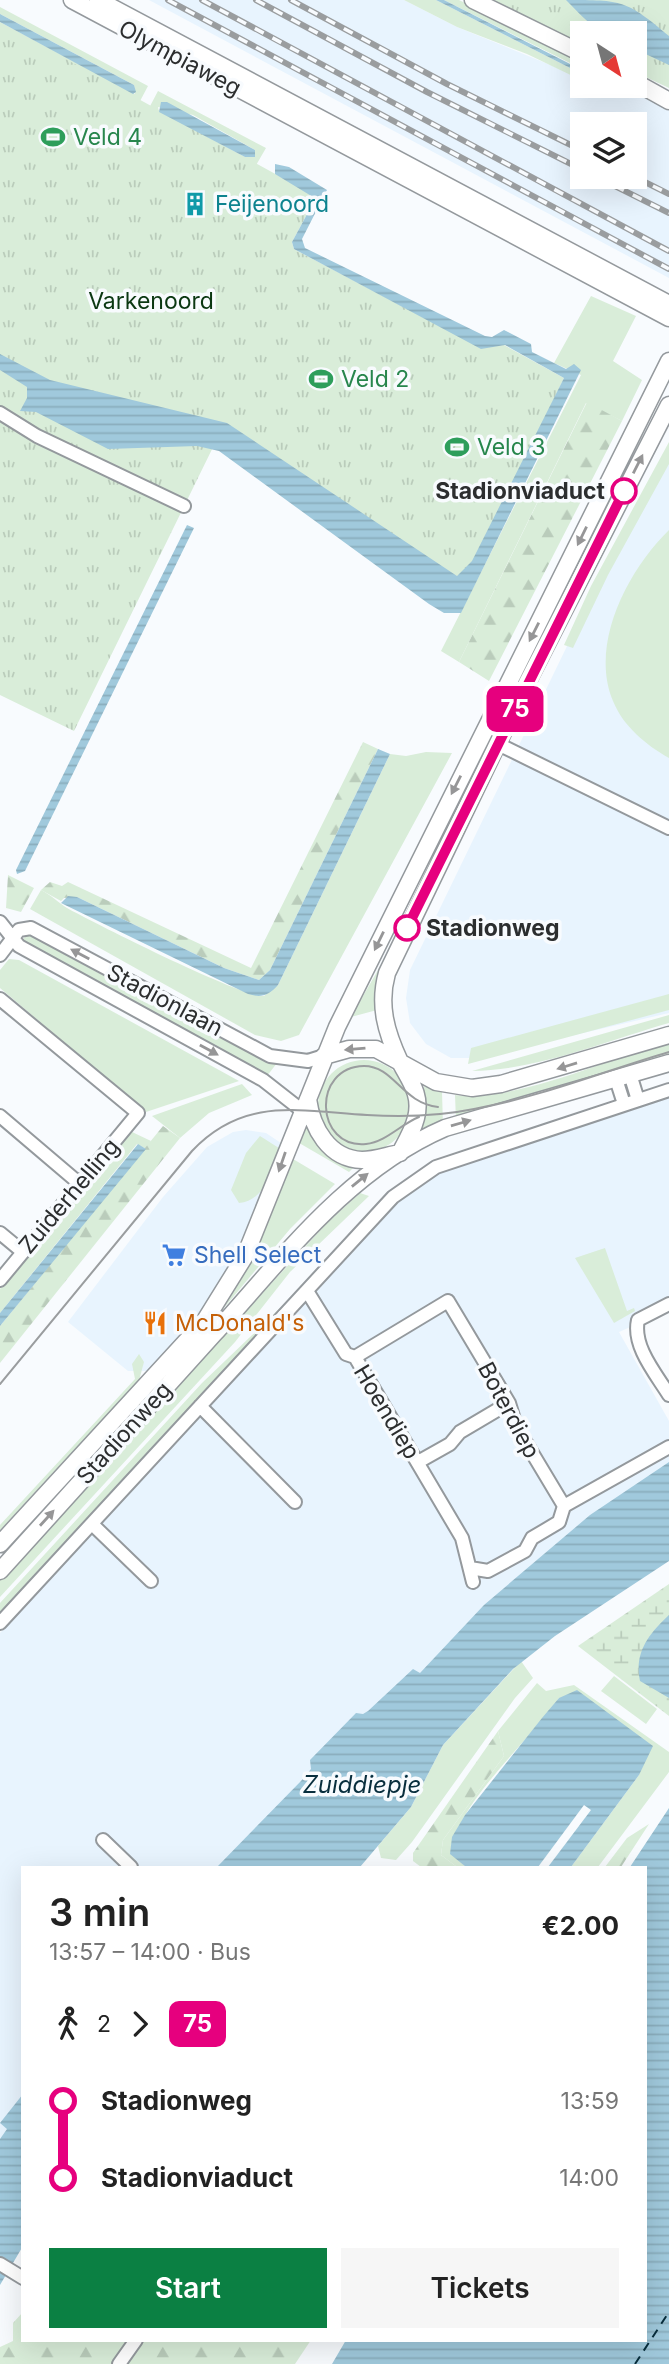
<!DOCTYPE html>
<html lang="en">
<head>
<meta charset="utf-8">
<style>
	:root { --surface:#fff; --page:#f6f6f6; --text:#222; --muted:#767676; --accent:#0b8043 }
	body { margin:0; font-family:Inter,sans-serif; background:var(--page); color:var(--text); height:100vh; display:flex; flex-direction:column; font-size:26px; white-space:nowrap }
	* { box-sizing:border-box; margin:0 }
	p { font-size:23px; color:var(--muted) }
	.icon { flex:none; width:38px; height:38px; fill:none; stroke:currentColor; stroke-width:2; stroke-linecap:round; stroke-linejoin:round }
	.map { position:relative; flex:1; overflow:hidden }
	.panel { position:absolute; left:21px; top:1866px; width:626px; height:476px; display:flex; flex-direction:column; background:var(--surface); border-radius:0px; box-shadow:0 7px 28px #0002 }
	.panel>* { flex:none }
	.badge { padding:0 14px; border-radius:10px; font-size:24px; line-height:46px }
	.needle { width:46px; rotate:144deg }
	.controls { position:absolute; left:570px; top:21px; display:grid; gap:14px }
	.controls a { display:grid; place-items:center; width:77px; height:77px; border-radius:0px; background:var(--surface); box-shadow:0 7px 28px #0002; font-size:35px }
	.map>.badge { position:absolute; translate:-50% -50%; box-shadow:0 0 0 4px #fff }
	.legs { display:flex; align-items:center; gap:10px; height:77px; padding:0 28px; font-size:23px }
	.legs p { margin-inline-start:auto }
	.summary { display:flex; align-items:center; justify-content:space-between; height:119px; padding:0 28px }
	h1 { font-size:38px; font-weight:600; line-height:52px }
	.cta { display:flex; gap:14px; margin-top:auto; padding:14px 28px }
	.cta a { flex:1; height:80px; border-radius:0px; background:var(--accent); color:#fff; font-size:28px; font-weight:600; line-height:80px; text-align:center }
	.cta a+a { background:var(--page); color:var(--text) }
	ul { padding:0 28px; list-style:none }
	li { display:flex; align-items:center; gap:24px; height:77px; font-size:26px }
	li i { display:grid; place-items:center; width:10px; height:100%; margin:0 9px; background:currentColor }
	li i::after { content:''; width:18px; height:18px; margin:-9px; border:5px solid; border-radius:50%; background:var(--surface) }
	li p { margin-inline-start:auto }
	li:first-child i { background:linear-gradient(#0000 50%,currentColor 0) }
	li:last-child i { background:linear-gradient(currentColor 50%,#0000 0) }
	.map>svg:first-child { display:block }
	.built { fill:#e8f4fe; fill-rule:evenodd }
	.green { fill:#d9edd9; fill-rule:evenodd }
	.forest { fill:url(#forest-firs) }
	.wetland { fill:url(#wetland-marsh) }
	.park { fill:url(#park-tufts) }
	.water { fill:url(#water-rules) }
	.pier { fill:#f8fbfe }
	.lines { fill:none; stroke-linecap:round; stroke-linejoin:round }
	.ferry { stroke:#082e3d; stroke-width:2; stroke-dasharray:9 7; stroke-linecap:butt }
	.minor-casing { stroke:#94999d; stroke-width:16 }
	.major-casing { stroke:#94999d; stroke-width:19 }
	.minor { stroke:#fff; stroke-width:12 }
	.major { stroke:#fff; stroke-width:16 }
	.tram { stroke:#9a9d9f; stroke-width:2 }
	.rail-casing { stroke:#9a9d9f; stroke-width:6 }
	.rail { stroke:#f8fbfe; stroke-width:3.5; stroke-dasharray:10; stroke-linecap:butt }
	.oneway { fill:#969697 }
	.line-1-casing { stroke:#fff; stroke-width:16 }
	.line-1 { stroke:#e6007e; stroke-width:10 }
	.stop-1-dot { fill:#fff; stroke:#e6007e; stroke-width:3.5 }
	.labels { text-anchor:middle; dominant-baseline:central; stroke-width:7; stroke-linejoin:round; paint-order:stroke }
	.street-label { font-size:23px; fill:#2c2e2f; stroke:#f8fbfe }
	.leisure-label { font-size:23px; fill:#27864d; stroke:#f8fbfe; text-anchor:start }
	.culture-label { font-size:23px; fill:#0d838f; stroke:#f8fbfe; text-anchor:start }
	.park-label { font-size:23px; fill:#0b3812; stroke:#f8fbfe }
	.stop-label { font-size:23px; font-weight:bold; fill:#2c2e2f; stroke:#f8fbfe; text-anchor:end }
	.shop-label { font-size:23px; fill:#366cbe; stroke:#f8fbfe; text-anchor:start }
	.food-label { font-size:23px; fill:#c56008; stroke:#f8fbfe; text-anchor:start }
	.water-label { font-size:24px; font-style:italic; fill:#082e3d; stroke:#f8fbfe }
</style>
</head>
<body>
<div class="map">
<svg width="669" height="2364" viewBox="0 0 669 2364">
	<defs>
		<pattern id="forest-firs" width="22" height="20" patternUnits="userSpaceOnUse" patternTransform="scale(1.75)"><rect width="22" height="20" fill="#d9edd9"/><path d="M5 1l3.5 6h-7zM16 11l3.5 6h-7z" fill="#baccbb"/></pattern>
		<pattern id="wetland-marsh" width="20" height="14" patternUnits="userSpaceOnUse" patternTransform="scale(1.75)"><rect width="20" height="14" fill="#d9edd9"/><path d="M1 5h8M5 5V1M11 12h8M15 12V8" fill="none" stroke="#baccbb"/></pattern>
		<pattern id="park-tufts" width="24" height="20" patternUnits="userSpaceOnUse" patternTransform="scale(1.75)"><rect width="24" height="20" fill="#d9edd9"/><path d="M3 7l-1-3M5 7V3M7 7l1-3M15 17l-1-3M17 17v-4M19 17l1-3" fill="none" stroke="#baccbb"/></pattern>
		<pattern id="water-rules" width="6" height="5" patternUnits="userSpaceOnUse" patternTransform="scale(1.75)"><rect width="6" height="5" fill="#a0c9dc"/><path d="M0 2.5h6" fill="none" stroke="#8aadbd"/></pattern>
	</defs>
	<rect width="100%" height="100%" fill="#f8fbfe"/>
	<path class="built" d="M149,0h255l53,27 96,39 30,15v5h41l45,23v169zM583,124h52v53h-52z
		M669,456v557l-193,45h-25l-25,-14 -16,-21 -4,-25 4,-28 159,-328z
		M669,1097v213l-50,22 50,89v80l-414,366h-232v277l-23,27v-538l402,-437 38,-26z
		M246,1130l20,3 15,10 -17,52 -45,98 -68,78h-23l-60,-49 95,-125 44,-50 26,-15z"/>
	<path class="green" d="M404,0h32l142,72 2,-4 -136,-68h15l124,61v20l-56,-27 -70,-27z
		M0,7l148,79 -9,17 -139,-72v-9l135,72 -1,-9 -134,-71z
		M158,91l108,57 -11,19 -107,-57zM158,107l35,8 62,35 -1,6 -9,1 -86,-45z
		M591,296l45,20 -23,45 29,19 -20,41 -36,-18 -127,259 -18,-11 140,-276 -27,-12z
		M669,442v22l-61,111 -35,73 -9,-3 27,-59z
		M669,530v228c-23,-13 -46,-32 -56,-57 -24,-57 15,-131 56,-171z
		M426,752l26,1 -153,282 -18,6 -26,-6 -225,-126 11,-19c10,5 18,13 26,18 27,15 176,90 197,88l14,-11 112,-231 16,2z
		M27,934l186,101 64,28 -10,13 -216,-117 -29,-18z
		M9,959l10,1 220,121 -93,31 -146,-124v-18z
		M382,963l-7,29 2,18 -26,7z
		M669,994v16l-201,54 3,-16z
		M669,1015v8c-63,18 -131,47 -197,48z
		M669,1040v18l-213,63 -1,-26c53,9 160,-37 214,-55z
		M318 1106a46 46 0 1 1 92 0a46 46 0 1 1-92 0Z
		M242,1084l10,11 -43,18 -29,25 -28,-22z
		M424,1086l18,6 1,34 -31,13 13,-32z
		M303,1118l10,19 42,29 -6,6 -55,-32z
		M130,1131l21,10 -5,8 -9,-5 -137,169v-24z
		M260,1136l22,14c-10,20 -17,51 -43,53l-8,-13 15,-37z
		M288,1156l47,28 -45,45 -82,98 40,-61z
		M360,1193l9,3 -79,76 -55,70 -235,255v-19l327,-355z
		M605,1248l22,63 7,-3 1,3 -21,12 -39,-65z
		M300,1289l2,1 -302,324v-11l202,-220z
		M139,1354l5,8 -7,26 -56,61 -21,16 -60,65v-5l135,-146 -3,-15z
		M521,1661l12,17 -18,20 -103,144 -16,18 -15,-2 -3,-12 33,-39 32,-62z
		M614,1676l43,33 -11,15 -45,-33z
		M537,1683l9,8 28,-6 95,67v20l-71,95h-27l68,-92 -80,-77c-29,43 -102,104 -108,155l15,14h-9l-16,-12 2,-15 61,-84 -6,-25z"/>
	<path class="forest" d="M587,402l35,19 -133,260 -30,-19z
		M363,742l15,7 -108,221 -11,10 -35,-12 -147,-71 -13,1 -3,3 -20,-11 9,-8 12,4 6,-4 183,86z
		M8,875l26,13 -13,24 -15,-4z
		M163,1126l17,12 -180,225v-37z
		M498,1731l6,25 -61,84 -2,15 16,12h-36l-8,-6v-8z
		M649,1824l-28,43h-16l22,-29z
		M23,2312v28h109l-17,24h-115v-17l13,-6v-18z
		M139,2340h172l-16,24h-173z"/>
	<path class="wetland" d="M669,1584v132l-91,-70z"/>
	<path class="park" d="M486,0h183v88l-34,-16v-39h-52v14z
		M0,23l310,170 2,12 -20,37 2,7 187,99 23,-3 60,33 -105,219 -241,-160 -144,294 -74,-36z"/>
	<path class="water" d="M436,0h8l138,70 -4,2z
		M566,0c57,0 60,0 103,36v29l-34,-16v-16c-41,0 -41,-5 -69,-33z
		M0,14l134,71 2,7 -3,2 -133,-72z
		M161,102h6l88,48v7h-10l-86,-45z
		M275,164l14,3 38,23 -25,49 3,9 180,88 7,1 12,-7 27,14 1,8 34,17 8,-5 7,6 -120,243h-17l-15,-9 -210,-153 -22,-5 -89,3 -72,-37 -16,-1 7,-13v-11l-27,-17v-16l50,26 177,43 230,153 15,-15 92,-183 -59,-33 -24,4 -187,-100 -2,-7 20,-37 1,-8 -38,-23z
		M187,525l7,3 -169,343 -8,3 -1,-4z
		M378,749l12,5 -112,231c-10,11 -17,13 -30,9l-187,-91 7,-7 9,1 147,71 35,12 11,-10z
		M138,1144l8,5 -146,177v-13z
		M669,1462v99l-114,75 -42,33 -70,76 -32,62 -51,60h-143l84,-86 10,-12 -1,-9 46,-47 7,1 5,-3 45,-42 7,4 64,-68 106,-90z
		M669,1615v83l-29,-17c-6,-29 9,-47 29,-66z
		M577,1690l76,56 -14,29 -68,92h-105l-16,-13 2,-17 13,-22 77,-97 17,-20z
		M669,1808v556h-337l14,-24h300v-473h-16z
		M23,2094v152l-23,39v-146l7,-10 -7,-6z"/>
	<path class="pier" d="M584,1805l7,5 -43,57h-10z"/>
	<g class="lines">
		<path class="ferry" d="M635,2364l34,-52"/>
		<g class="minor-casing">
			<path id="minor" d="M0,413l37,23 147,70
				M498,744l171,84
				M0,922l19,24 244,134 46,36
				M0,955l19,-25 12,-2 239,128 38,5 16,-5
				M0,999l138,114 -138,167
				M630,1074l8,26
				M616,1079l8,25
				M0,1116l80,68
				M0,1233l23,19
				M307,1291l39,63 9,3 107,181 11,44
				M669,1304l-31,16c-6,26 18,54 31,75
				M355,1357l93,-56 61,102 7,23 48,80 -5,16 -27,16 -7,13 -37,20 -18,-3
				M200,1406l95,96
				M418,1462l32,-18 10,-12 49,-29
				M564,1506l105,-59
				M92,1524l59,57
				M0,1623l393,-426 43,-30 233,-77
				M103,1840l28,27
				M0,2264l23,14
				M119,2364l17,-24"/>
		</g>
		<g class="major-casing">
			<path id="major" d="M72,0l597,318
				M98,0l571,304
				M473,0l110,54
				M635,82l34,19
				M324,1056l25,-7h27l60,33 36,6 29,-4 168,-49
				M308,1099c4,29 21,60 54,61 12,0 26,-5 38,-7 6,-11 13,-23 16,-35 6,-23 -6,-37 -16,-56 -14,-30 -22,-57 -13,-89l140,-290 142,-278
				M0,1544l204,-222 41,-66 92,-229 332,-666
				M0,1571c71,-79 142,-158 214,-237 69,-76 134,-164 231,-206l224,-65"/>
		</g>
		<use href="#minor" class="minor"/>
		<use href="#major" class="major"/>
		<path class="tram" d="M419,1117c-18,7 -33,25 -53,27 -51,5 -55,-77 -2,-78 30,0 38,37 74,41
			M0,1384l192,-233c52,-55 107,-40 175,-36 34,2 73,1 107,-6 66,-12 131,-38 195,-57"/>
		<g class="rail-casing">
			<path id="rail" d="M168,0l501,269
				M202,0l467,251
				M256,0l171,92 156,78
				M291,0l156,84 136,67
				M597,177l72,36
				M635,177l34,17"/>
		</g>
		<use href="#rail" class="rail"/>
	</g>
	<defs><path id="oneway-solid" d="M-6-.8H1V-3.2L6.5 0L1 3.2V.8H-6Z" transform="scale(1.75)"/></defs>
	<g class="oneway">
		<use href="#oneway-solid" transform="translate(638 464) rotate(-63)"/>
		<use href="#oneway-solid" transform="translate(582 536) rotate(116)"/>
		<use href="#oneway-solid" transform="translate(534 632) rotate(117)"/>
		<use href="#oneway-solid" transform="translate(456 785) rotate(117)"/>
		<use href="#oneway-solid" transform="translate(379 941) rotate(116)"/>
		<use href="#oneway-solid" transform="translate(80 954) rotate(-152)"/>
		<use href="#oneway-solid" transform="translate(355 1049) rotate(175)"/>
		<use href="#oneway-solid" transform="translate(209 1050) rotate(29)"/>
		<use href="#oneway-solid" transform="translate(567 1066) rotate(163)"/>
		<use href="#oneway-solid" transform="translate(461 1123) rotate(-16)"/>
		<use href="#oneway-solid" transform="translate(282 1162) rotate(109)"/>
		<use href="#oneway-solid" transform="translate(360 1180) rotate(-39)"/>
		<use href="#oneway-solid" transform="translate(47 1518) rotate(-48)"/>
	</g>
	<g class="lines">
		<g class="line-1-casing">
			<path id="line-1" d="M407,928l217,-437"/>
		</g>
		<use href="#line-1" class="line-1"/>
	</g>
	<defs>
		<g id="stadium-bare" transform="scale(1.89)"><path d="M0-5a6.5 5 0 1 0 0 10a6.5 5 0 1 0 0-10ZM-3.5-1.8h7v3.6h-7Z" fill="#2e9e5b" stroke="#f8fbfe" stroke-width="2.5" paint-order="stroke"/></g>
		<g id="building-bare" transform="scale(1.89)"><path d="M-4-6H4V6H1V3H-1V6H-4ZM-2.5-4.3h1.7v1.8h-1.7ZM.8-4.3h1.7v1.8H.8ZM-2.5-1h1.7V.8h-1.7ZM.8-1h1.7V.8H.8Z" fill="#0f9aa8" stroke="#f8fbfe" stroke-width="2.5" paint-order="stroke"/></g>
		<g id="supermarket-bare" transform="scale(1.89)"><path d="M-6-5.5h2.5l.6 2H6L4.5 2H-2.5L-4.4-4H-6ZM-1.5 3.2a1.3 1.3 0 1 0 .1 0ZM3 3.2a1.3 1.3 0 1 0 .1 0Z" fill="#3f7fe0" stroke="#f8fbfe" stroke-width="2.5" paint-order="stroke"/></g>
		<g id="restaurant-bare" transform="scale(1.89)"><path d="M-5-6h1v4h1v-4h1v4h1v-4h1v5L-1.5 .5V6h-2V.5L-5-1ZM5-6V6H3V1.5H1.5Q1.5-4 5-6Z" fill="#e8710a" stroke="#f8fbfe" stroke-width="2.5" paint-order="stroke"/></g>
	</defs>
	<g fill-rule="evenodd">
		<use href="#stadium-bare" x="53" y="137"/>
		<use href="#building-bare" x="195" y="204"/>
		<use href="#stadium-bare" x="321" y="379"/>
		<use href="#stadium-bare" x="457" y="447"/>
		<use href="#supermarket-bare" x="174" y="1255"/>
		<use href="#restaurant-bare" x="155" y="1323"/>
	</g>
	<g class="stop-1-dot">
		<circle cx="624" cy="491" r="12"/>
		<circle cx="407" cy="928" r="12"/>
	</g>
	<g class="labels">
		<g class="street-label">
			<text transform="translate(180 58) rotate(28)">Olympiaweg</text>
			<text transform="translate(165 1000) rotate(28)">Stadionlaan</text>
			<text transform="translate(69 1196) rotate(-50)">Zuiderhelling</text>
			<text transform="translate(509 1410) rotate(62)">Boterdiep</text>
			<text transform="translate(387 1412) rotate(59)">Hoendiep</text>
			<text transform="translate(124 1433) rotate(-48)">Stadionweg</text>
		</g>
		<g class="leisure-label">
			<text x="73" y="137">Veld 4</text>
			<text x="341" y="379">Veld 2</text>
			<text x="477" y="447">Veld 3</text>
		</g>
		<g class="culture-label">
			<text x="215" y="204">Feijenoord</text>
		</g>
		<g class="park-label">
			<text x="151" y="301">Varkenoord</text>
		</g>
		<g class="stop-label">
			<text x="605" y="491">Stadionviaduct</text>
			<text x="426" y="928" text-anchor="start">Stadionweg</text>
		</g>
		<g class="shop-label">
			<text x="194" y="1255">Shell Select</text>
		</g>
		<g class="food-label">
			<text x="175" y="1323">McDonald's</text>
		</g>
		<g class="water-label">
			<text x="362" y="1784">Zuiddiepje</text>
		</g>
	</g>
</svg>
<div class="controls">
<a><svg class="needle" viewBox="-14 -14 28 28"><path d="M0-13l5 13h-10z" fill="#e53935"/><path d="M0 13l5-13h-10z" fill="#767676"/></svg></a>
<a><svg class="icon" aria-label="layers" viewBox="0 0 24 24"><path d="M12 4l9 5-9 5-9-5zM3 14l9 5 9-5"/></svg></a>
</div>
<b class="badge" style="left:515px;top:709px;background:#e6007e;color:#fff">75</b>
<section class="panel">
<div class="summary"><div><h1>3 min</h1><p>13:57 – 14:00 · Bus</p></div><b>€2.00</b></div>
<div class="legs"><svg class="icon" aria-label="walk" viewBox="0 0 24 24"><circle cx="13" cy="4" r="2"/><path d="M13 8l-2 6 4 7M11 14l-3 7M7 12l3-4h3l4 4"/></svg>2<svg class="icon" aria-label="forward" viewBox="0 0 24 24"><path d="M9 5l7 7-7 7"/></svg><b class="badge" style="background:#e6007e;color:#fff">75</b></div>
<ul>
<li><i style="color:#e6007e"></i><b>Stadionweg</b><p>13:59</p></li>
<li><i style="color:#e6007e"></i><b>Stadionviaduct</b><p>14:00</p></li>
</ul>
<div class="cta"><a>Start</a><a>Tickets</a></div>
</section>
</div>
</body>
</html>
